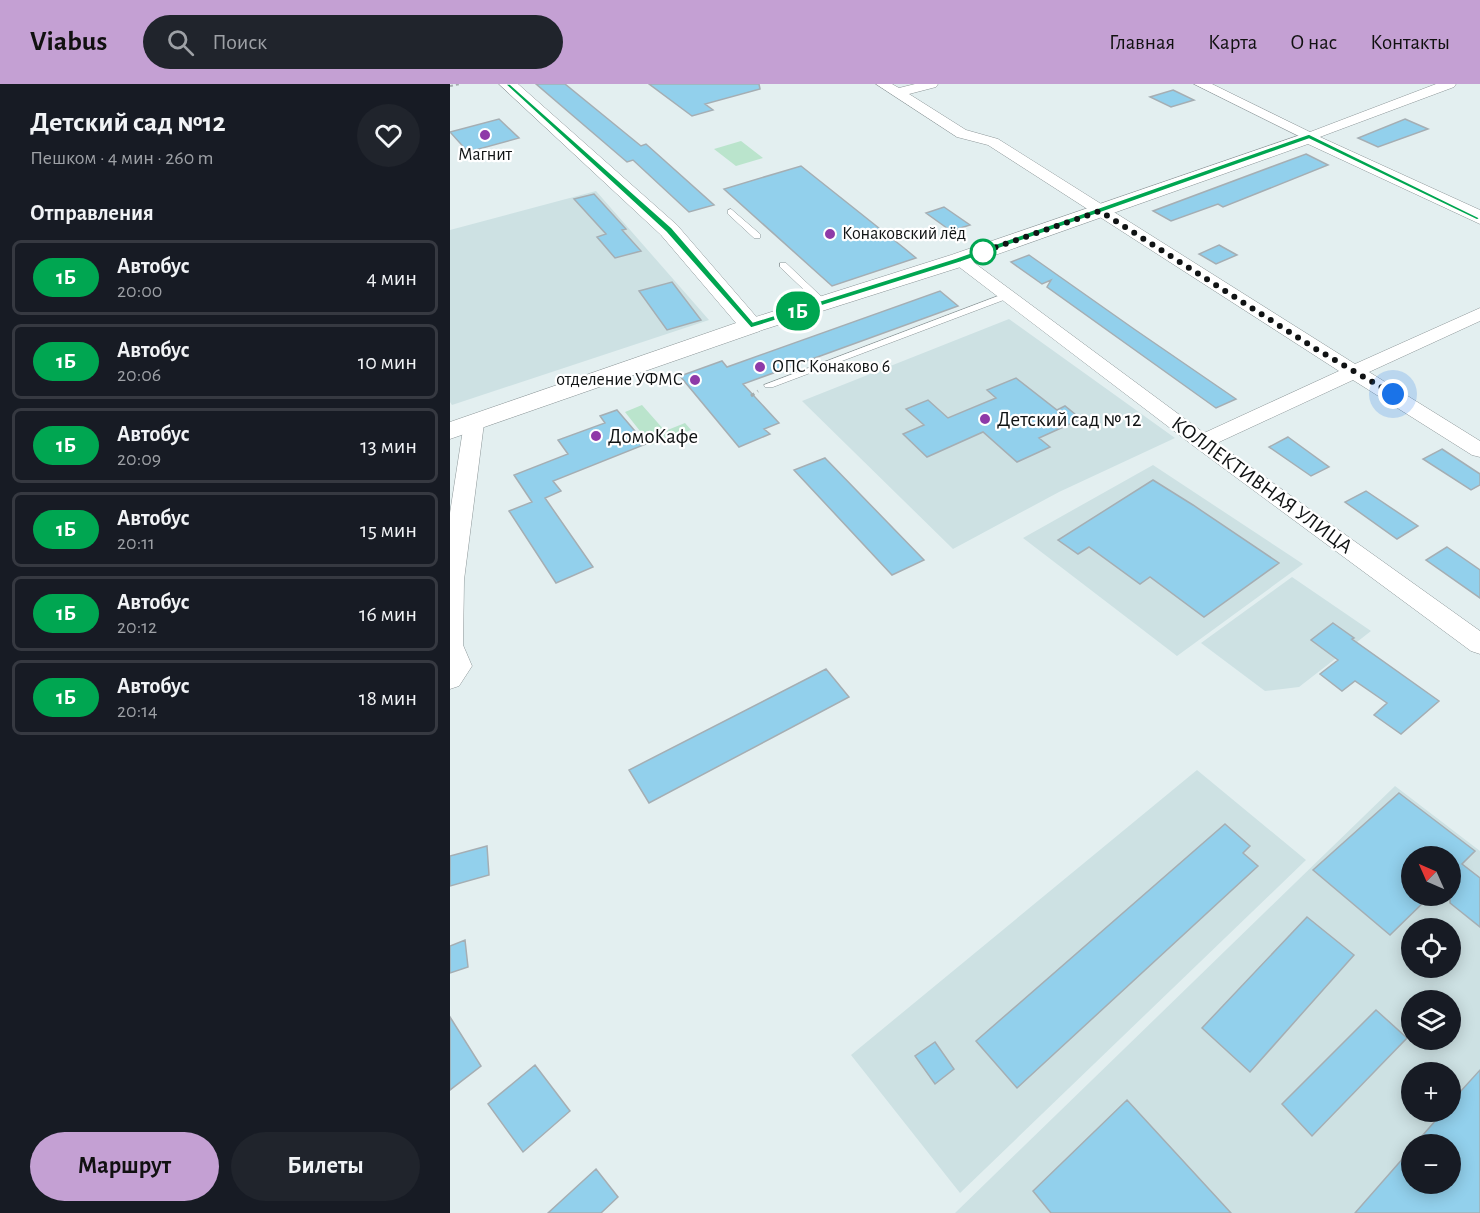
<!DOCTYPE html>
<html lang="ru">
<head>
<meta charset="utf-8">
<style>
	:root { --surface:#171b24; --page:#20242c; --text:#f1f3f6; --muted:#9ea1a6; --line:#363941; --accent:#c4a0d3 }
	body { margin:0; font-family:"Alegreya Sans",sans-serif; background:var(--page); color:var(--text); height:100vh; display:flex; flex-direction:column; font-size:22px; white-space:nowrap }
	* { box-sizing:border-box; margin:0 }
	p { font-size:20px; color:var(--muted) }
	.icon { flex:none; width:33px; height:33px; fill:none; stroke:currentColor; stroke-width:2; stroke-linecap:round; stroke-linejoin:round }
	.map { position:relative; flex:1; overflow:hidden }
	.side { display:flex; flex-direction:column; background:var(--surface); width:450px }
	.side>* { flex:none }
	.badge { padding:0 12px; border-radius:20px; font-size:21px; line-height:39px }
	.needle { width:39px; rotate:315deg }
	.tools { position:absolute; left:951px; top:762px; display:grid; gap:12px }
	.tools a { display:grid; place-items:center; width:60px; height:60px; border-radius:50%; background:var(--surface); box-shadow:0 3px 15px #0003; font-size:30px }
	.you { position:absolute; width:30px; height:30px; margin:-15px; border:4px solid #fff; border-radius:50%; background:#1a73e8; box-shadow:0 0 0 9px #1a73e833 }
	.map>.badge { position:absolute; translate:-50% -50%; box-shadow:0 0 0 3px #fff }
	h2 { padding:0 30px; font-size:22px; line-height:54px }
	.round { display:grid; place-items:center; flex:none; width:63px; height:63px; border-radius:32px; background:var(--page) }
	.headline { display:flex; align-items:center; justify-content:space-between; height:102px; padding:0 30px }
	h1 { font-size:28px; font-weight:600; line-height:45px }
	.button { display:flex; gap:12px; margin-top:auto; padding:12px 30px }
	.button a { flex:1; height:69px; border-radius:36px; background:var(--accent); color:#111; font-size:24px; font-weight:600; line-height:69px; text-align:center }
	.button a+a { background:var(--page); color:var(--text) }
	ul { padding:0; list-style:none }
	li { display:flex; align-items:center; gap:18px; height:75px; margin:0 12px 9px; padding:0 18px; border:3px solid var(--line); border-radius:9px }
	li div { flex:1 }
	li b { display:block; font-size:22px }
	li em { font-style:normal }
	li .badge { min-width:66px; font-weight:700; text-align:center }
	header { display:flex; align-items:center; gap:36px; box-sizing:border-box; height:84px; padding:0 30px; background:var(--accent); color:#111 }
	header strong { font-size:28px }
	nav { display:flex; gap:33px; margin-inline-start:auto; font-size:21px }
	.search { width:420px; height:54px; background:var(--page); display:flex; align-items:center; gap:15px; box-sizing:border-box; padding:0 21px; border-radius:33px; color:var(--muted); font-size:22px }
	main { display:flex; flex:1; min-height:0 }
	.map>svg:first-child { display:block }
	.built { fill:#cde1e3; fill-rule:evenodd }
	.green { fill:#bae4cc }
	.building { fill:#92d0ec; stroke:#a5aeb3; stroke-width:1.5 }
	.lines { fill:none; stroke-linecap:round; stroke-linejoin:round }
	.service-casing { stroke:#8c9698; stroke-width:1 }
	.minor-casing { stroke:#8c9698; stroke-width:1 }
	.tertiary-casing { stroke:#8c9698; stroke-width:1 }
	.secondary-casing { stroke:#8c9698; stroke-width:1 }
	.path-far1 { stroke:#a3acad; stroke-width:2; stroke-dasharray:3 3; stroke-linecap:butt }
	.path { stroke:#a3acad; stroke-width:3; stroke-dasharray:4 4; stroke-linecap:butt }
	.service { fill:#fff; fill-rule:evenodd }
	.minor { fill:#fff; fill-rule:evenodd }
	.tertiary { fill:#fff; fill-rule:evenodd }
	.secondary { fill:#fff; fill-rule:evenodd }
	.line { fill:#00a651; stroke:#fff; stroke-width:1.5 }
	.walk { stroke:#101314; stroke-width:6; stroke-dasharray:0 10.8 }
	.poi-dot { fill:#8e3aa8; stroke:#fff; stroke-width:2 }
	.stop-dot { fill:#fff; stroke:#00a651; stroke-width:3 }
	.labels { text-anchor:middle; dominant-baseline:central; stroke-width:4.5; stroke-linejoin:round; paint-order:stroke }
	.far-poi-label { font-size:18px; fill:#101314; stroke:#fff; text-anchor:start }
	.poi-label { font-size:21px; fill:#101314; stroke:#fff; text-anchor:start }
	.street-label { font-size:21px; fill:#101314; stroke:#fff }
</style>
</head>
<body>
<header>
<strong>Viabus</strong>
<div class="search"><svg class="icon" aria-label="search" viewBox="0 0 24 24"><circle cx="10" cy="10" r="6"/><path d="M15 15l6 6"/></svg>Поиск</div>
<nav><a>Главная</a><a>Карта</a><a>О нас</a><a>Контакты</a></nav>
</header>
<main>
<section class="side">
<div class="headline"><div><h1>Детский сад №12</h1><p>Пешком · 4 мин · 260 m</p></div><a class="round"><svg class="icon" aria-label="heart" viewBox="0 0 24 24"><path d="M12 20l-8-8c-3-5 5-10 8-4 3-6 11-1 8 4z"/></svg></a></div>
<h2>Отправления</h2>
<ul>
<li><span class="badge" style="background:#00a651;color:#fff">1Б</span><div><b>Автобус</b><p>20:00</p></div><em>4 мин</em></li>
<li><span class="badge" style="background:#00a651;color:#fff">1Б</span><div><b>Автобус</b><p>20:06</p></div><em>10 мин</em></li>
<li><span class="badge" style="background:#00a651;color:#fff">1Б</span><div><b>Автобус</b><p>20:09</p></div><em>13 мин</em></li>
<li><span class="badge" style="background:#00a651;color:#fff">1Б</span><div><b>Автобус</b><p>20:11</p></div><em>15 мин</em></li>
<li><span class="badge" style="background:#00a651;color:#fff">1Б</span><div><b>Автобус</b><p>20:12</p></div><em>16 мин</em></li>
<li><span class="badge" style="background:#00a651;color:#fff">1Б</span><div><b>Автобус</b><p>20:14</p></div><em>18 мин</em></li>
</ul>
<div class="button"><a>Маршрут</a><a>Билеты</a></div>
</section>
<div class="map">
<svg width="1030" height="1129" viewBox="0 0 1030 1129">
	<rect width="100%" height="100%" fill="#e3eff0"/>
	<path class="built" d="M146,107l113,129 -257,85 -2,-3v-172z
		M559,235l166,119 -116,54 -106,57 -151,-148z
		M703,381l150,99 -126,92 -154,-118z
		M842,493l79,54 -72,56 -34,4 -64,-48z
		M747,686l109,90 -346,333 -109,-138z
		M945,702l85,65v362h-525zM962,772h38v40h-38zM962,844h38v40h-38zM962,916h38v40h-38zM962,988h38v40h-38zM962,1060h38v40h-38z"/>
	<path class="green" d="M291,57l22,17 -27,8 -22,-17z
		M192,321l23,26 20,-8 6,7 -40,15 -26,-33z"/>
	<path class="building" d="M86,0h29l76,62 5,-2 68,61 -25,7 -56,-52 -6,2z
		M199,0h110l1,5 -55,15 8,6 -21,6z
		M723,6l21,10 -23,7 -21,-10z
		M49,35l20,19 -51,14 -18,-20z
		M955,35l23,10 -50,18 -20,-9z
		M856,70l22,11 -105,42 -5,-3 -47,17 -18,-10z
		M351,82l103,82 12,10 -84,28 -108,-97z
		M144,110l32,35 -4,1 19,21 -26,7 -18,-21 9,-3 -32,-35z
		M494,123l26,18 -19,6 -25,-18z
		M769,161l18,10 -21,9 -17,-10z
		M579,171l105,74 102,70 -20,9 -169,-121 4,-7 -9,4 -31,-22z
		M222,198l29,38 -34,10 -28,-39z
		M490,207l18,15 -215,78 36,39 -15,6 6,5 -31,13 -59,-71 42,-15 5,6z
		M566,294l41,32 8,-4 16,13 -42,19 11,9 -33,15 -34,-30 -56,25 -24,-23 21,-9 -18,-16 22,-9 20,18 48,-20 -9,-8z
		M167,326l29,34 -93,37 8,10 -16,7 48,69 -37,16 -47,-72 23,-9 -18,-27 54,-21 -10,-14 47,-17 -5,-7z
		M838,353l41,30 -18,9 -42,-29z
		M992,365l38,25v11l-9,5 -48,-31z
		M375,374l99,102 -32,15 -98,-105z
		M703,396l40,25 86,58 -75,54 -54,-40 -10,7 -51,-37 -11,7 -20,-14z
		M916,407l52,35 -21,13 -52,-37z
		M997,463l33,23v28l-54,-38z
		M883,539l21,15 -2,1 87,62 -38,33 -27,-19 13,-12 -32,-22 -13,10 -22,-17 18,-14 -27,-20z
		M376,585l23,28 -200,106 -20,-33z
		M949,709l76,58 -13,13 18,14v49l-30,-24v-47h-38v40h18l-40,39 -77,-65z
		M775,740l25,22 -7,7 15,13 -241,222 -41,-47z
		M37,762l2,29 -39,11v-30z
		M857,833l47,38 -104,117 -48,-44z
		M15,856l3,27 -18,6v-27z
		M926,926l31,28 -95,98 -30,-32z
		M0,933l31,49 -31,24z
		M485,958l19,27 -19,15 -20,-28z
		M85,981l35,46 -47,41 -35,-48z
		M1030,986v143h-125l57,-65v36h38v-40h-35l28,-32h7v-9z
		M677,1016l104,113h-180l-18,-22z
		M146,1085l22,28 -17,16h-53z"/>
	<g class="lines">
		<g class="service-casing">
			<path id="service" d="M281,125l29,25v4h-6l-26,-24v-4z
				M330,179h6l40,38v4h-6l-40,-38z
				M556,209l5,3 -2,2 -236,89h-8l-1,-2z"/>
		</g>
		<g class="minor-casing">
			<path id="minor" d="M426,0h16l7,4 16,-4h23l-2,3 -27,7 57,36 32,9 357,225 125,-56v13l-111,51 111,69v16l-8,-2 -119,-75 -136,63 263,188v23l-9,-3 -276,-204 -245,-187 3,-4h12l239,177 135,-62 -351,-226 -31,-8z
				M744,0h18l98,48 126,-48h20l-2,3 -145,54z
				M24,333l7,1 3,5 -20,157 -1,65 9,21 -13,20 -9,3v-176l14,-90 3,-5z"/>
		</g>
		<g class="tertiary-casing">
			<path id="tertiary" d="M859,48l171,78v14l-172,-80 -341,121 -208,66 -8,2 -8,-2 -4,-5 4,-5 208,-66z"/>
		</g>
		<g class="secondary-casing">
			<path id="secondary" d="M49,0h19l159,141 83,96 3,5 -3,5 -310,108v-17l286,-99 -75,-88z"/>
		</g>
		<path class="path-far1" d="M0,2l10,-2"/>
		<path class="path" d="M301,312l7,-5"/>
		<use href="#service" class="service"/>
		<use href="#minor" class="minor"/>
		<use href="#tertiary" class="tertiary"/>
		<use href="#secondary" class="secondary"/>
	</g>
	<path class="line" d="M55,0h5l162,144 81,94 203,-64 353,-124 171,84 -3,2 -168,-81 -348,123 -210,66 -85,-96z"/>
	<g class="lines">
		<path class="walk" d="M533,168l-4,1 121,-42 216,138 77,45"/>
	</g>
	<g class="poi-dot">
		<circle cx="35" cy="51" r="6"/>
		<circle cx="380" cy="150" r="6"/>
		<circle cx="310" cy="283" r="6"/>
		<circle cx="245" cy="296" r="6"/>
		<circle cx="535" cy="335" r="6"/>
		<circle cx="146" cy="352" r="6"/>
	</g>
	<circle class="stop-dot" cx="533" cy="168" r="12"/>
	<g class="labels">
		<g class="far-poi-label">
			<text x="35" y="71" text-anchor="middle">Магнит</text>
			<text x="392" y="150">Конаковский лёд</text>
			<text x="322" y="283">ОПС Конаково 6</text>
			<text x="233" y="296" text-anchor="end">отделение УФМС</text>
		</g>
		<g class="poi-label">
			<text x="547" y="335">Детский сад № 12</text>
			<text x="158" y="352">ДомоКафе</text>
		</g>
		<g class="street-label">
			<text transform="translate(812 401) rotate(36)">КОЛЛЕКТИВНАЯ УЛИЦА</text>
		</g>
	</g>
</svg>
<div class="tools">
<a><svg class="needle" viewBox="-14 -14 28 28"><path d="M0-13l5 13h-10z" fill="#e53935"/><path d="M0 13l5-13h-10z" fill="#9ea1a6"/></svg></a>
<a><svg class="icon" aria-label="locate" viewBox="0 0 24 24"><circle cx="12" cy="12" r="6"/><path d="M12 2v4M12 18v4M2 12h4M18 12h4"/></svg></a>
<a><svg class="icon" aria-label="layers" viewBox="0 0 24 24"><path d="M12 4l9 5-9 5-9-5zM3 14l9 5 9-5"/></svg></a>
<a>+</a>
<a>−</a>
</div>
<div class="you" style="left:943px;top:310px"></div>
<b class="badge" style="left:348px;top:227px;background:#00a651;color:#fff">1Б</b>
</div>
</main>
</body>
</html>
